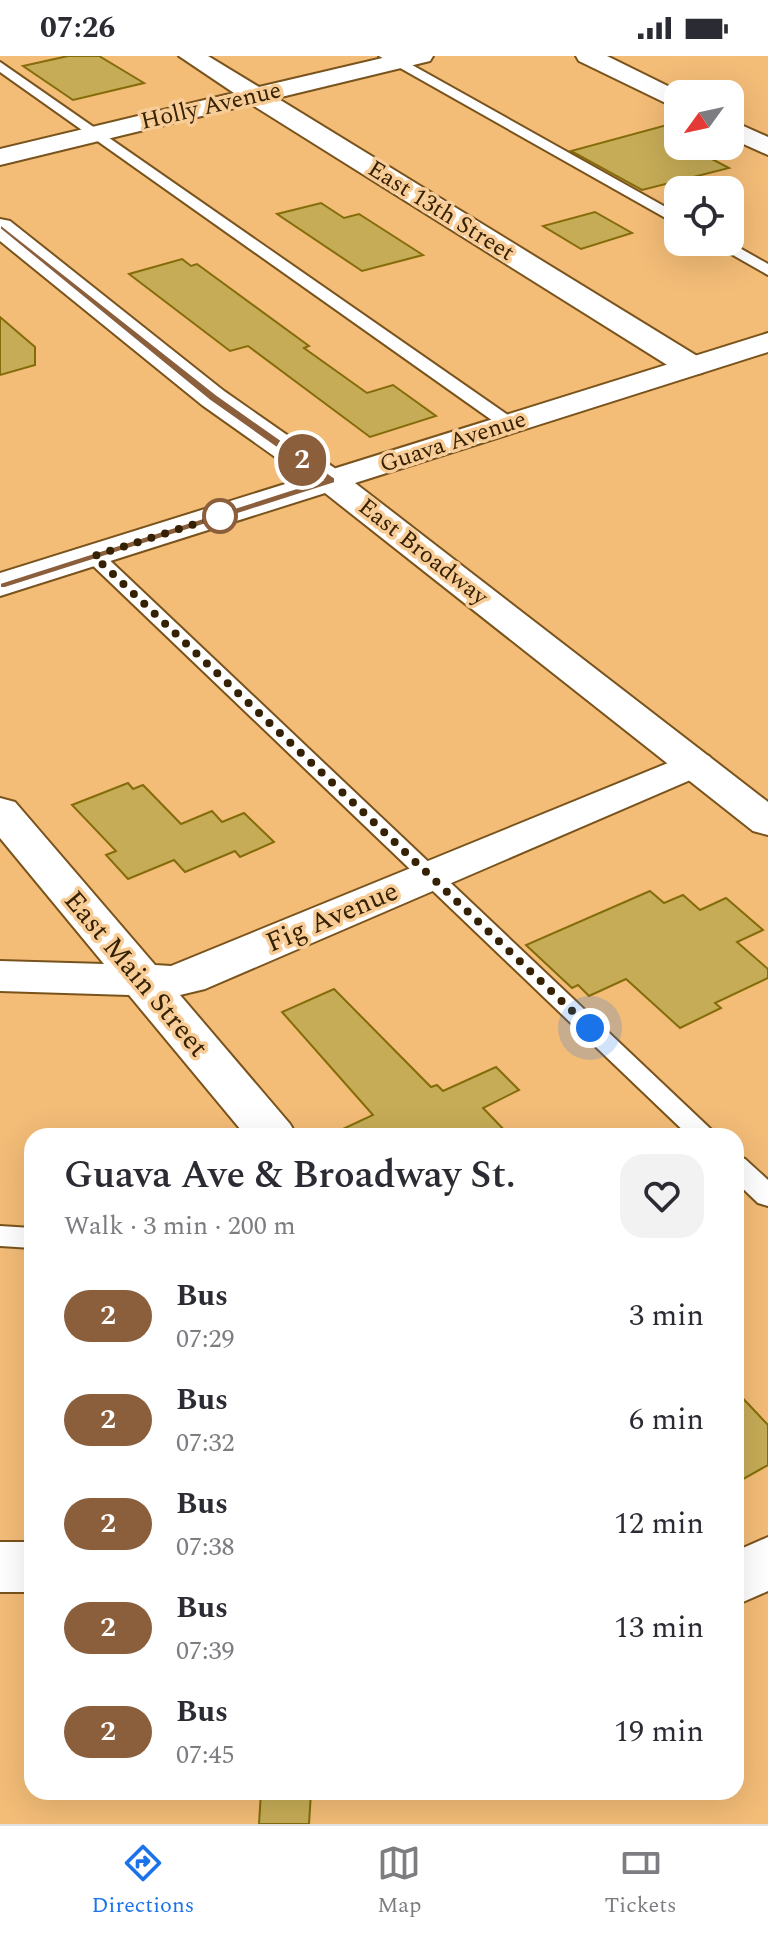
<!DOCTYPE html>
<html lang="en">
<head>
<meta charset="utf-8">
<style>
	:root { --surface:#fff; --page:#f2f2f3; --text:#2b2b33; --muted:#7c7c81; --line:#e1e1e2; --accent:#1a73e8 }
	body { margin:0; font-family:Spectral,serif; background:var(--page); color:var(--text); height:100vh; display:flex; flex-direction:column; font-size:30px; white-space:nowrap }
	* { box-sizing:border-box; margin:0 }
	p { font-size:26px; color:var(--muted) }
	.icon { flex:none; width:44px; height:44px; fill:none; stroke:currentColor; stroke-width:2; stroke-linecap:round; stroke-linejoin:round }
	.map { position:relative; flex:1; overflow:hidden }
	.details { position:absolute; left:24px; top:1072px; width:720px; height:672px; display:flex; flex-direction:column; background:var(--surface); border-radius:24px; box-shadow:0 8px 32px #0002 }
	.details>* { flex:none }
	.badge { padding:0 16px; border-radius:26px; font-size:28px; line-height:52px }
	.needle { width:52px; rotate:237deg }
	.tools { position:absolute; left:664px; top:24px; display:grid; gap:16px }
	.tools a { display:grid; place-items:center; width:80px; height:80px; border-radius:16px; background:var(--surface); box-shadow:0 8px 32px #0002; font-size:40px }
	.you { position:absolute; width:40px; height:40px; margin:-20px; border:6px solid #fff; border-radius:50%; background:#1a73e8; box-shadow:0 0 0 12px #1a73e833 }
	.map>.badge { position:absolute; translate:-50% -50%; box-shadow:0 0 0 4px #fff }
	.round { display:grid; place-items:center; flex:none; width:84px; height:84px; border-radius:24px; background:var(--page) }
	.overview { display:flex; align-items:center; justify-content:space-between; height:136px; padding:0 40px }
	h1 { font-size:38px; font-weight:600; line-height:60px }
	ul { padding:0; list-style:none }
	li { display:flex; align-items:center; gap:24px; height:104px; padding:0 40px }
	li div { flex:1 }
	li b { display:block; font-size:30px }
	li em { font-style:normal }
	li .badge { min-width:88px; font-weight:700; text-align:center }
	.status { display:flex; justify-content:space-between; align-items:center; height:56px; padding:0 40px; background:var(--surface); direction:ltr }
	.status svg { height:22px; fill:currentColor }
	.dock { display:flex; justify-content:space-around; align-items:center; height:112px; border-top:2px solid var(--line); background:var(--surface); font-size:22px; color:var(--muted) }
	.dock a { display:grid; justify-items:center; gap:4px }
	.dock .current { color:var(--accent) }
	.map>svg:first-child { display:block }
	.building { fill:#c6ac57; stroke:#846c0a; stroke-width:2 }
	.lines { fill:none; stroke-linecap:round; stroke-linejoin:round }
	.service-casing { stroke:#79531c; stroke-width:4 }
	.minor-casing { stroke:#79531c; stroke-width:4 }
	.tertiary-casing { stroke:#79531c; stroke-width:4 }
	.service { fill:#fff; fill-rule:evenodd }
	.minor { fill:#fff; fill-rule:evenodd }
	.tertiary { fill:#fff; fill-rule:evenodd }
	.line { fill:#8b5e3c; stroke:#fff; stroke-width:2 }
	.walk { stroke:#352103; stroke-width:8; stroke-dasharray:0 14.4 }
	.stop-dot { fill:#fff; stroke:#8b5e3c; stroke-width:4 }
	.labels { text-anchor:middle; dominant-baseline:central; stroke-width:7; stroke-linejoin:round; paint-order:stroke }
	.far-street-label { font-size:24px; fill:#352103; stroke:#f8cc96 }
	.street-label { font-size:28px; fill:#352103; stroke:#f8cc96 }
</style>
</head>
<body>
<div class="status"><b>07:26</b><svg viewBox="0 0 49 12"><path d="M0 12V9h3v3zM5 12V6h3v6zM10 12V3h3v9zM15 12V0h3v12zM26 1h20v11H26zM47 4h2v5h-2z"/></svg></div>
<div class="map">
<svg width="768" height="1768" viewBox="0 0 768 1768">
	<rect width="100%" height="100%" fill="#f3bc77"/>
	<path class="building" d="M68,0h31l45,27 -71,17 -50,-34z
		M678,66v24h9l42,22 -87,22 -71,-39z
		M321,147l23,15 15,-4 64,41 -61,16 -85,-57z
		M595,156l37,21 -51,16 -38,-23z
		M182,203l9,7 6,-2 112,82 -5,2 63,45 26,-8 43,31 -66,21 -122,-91 -18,5 -101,-77z
		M0,261l35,30v18l-35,10z
		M128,727l5,6 10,-4 38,39 31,-13 10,11 22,-9 30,29 -34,15 -5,-6 -50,21 -11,-12 -46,19 -22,-24 10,-4 -44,-46z
		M650,835l14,12 19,-8 17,15 26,-12 37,32 -26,12 31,27v9l-53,25 6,5 -41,20 -54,-49 -37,17 -11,-11 -6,3 -46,-43z
		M334,933l97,98 6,-2 6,6 53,-24 23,23 -36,18 27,28h-182l45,-21 -91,-103z
		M736,1335l32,34v40l-32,18z
		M261,1736h50l-2,32h-50z"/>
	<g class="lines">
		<g class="service-casing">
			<path id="service" d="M379,0h17l282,158v11z
				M0,6l515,358 3,4 -3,4h-12l-503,-356z
				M710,186h19l39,22v11z
				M94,494l7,2 617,584h-29l-602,-576 -3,-4 3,-4z
				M736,1100l9,3 23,21v26l-10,-3 -22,-21z
				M0,1170l32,2v20l-32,-2z"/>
		</g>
		<g class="minor-casing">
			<path id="minor" d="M179,0h29l51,31 132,-31h42l-3,5 -153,37 425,261 5,7 -5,7 -11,2 -11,-2 -429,-269 -251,61v-16l234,-56z
				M576,0h31l77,38h-6v15l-99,-48z
				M730,64l38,17v18l-38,-17z
				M0,163l10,2 214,170 119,83 5,7 -5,7 -12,3 -12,-3 -117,-83 -202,-164z
				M695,696l14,4 6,8 -6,8 -504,217 -25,6 110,129 7,12h-51l-117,-141 -129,-4v-30l104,3 -104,-126v-40l15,4 140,163 16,1z
				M768,1481v54l-32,14v-54z
				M0,1486h32v50h-32z"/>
		</g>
		<g class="tertiary-casing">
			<path id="tertiary" d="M768,277v19l-413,131 413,319v33l-15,-4 -428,-338 -325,103v-23z"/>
		</g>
		<use href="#service" class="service"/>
		<use href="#minor" class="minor"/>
		<use href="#tertiary" class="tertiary"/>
	</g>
	<path class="line" d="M0,168l217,171 118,83v5l-330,105h-5v-5l322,-103 -113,-80 -209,-171z"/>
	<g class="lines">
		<path class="walk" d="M220,460l-126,40 496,472"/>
	</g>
	<circle class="stop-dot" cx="220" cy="460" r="16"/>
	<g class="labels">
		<g class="far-street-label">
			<text transform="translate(211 50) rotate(-13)">Holly Avenue</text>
			<text transform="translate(441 155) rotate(32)">East 13th Street</text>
			<text transform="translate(453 386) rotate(-18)">Guava Avenue</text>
			<text transform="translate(423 496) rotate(38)">East Broadway</text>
		</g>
		<g class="street-label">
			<text transform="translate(332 861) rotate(-23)">Fig Avenue</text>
			<text transform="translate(136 918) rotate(50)">East Main Street</text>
		</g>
	</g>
</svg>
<div class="tools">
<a><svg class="needle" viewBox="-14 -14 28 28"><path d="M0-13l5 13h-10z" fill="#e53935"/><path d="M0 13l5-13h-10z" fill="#7c7c81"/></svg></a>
<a><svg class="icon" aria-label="locate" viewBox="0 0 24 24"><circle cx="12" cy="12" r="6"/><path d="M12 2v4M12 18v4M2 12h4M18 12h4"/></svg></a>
</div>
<div class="you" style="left:590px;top:972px"></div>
<b class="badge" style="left:302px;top:404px;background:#8b5e3c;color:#fff">2</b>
<section class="details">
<div class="overview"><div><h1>Guava Ave &amp; Broadway St.</h1><p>Walk · 3 min · 200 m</p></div><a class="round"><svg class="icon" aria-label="heart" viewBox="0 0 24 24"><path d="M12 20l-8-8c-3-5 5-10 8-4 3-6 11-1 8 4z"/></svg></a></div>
<ul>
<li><span class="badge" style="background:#8b5e3c;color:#fff">2</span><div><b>Bus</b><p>07:29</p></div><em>3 min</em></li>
<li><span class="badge" style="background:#8b5e3c;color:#fff">2</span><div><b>Bus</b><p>07:32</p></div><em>6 min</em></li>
<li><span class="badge" style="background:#8b5e3c;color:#fff">2</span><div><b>Bus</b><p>07:38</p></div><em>12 min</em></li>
<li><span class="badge" style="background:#8b5e3c;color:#fff">2</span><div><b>Bus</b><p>07:39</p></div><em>13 min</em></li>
<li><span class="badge" style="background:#8b5e3c;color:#fff">2</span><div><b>Bus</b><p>07:45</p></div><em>19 min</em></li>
</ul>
</section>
</div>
<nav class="dock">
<a class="current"><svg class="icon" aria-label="directions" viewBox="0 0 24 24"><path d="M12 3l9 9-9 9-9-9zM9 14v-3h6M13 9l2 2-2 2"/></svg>Directions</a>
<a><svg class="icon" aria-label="map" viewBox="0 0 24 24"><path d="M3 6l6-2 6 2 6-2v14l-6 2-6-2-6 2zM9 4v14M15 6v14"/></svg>Map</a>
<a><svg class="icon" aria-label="tickets" viewBox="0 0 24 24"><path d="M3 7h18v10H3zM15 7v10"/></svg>Tickets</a>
</nav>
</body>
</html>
